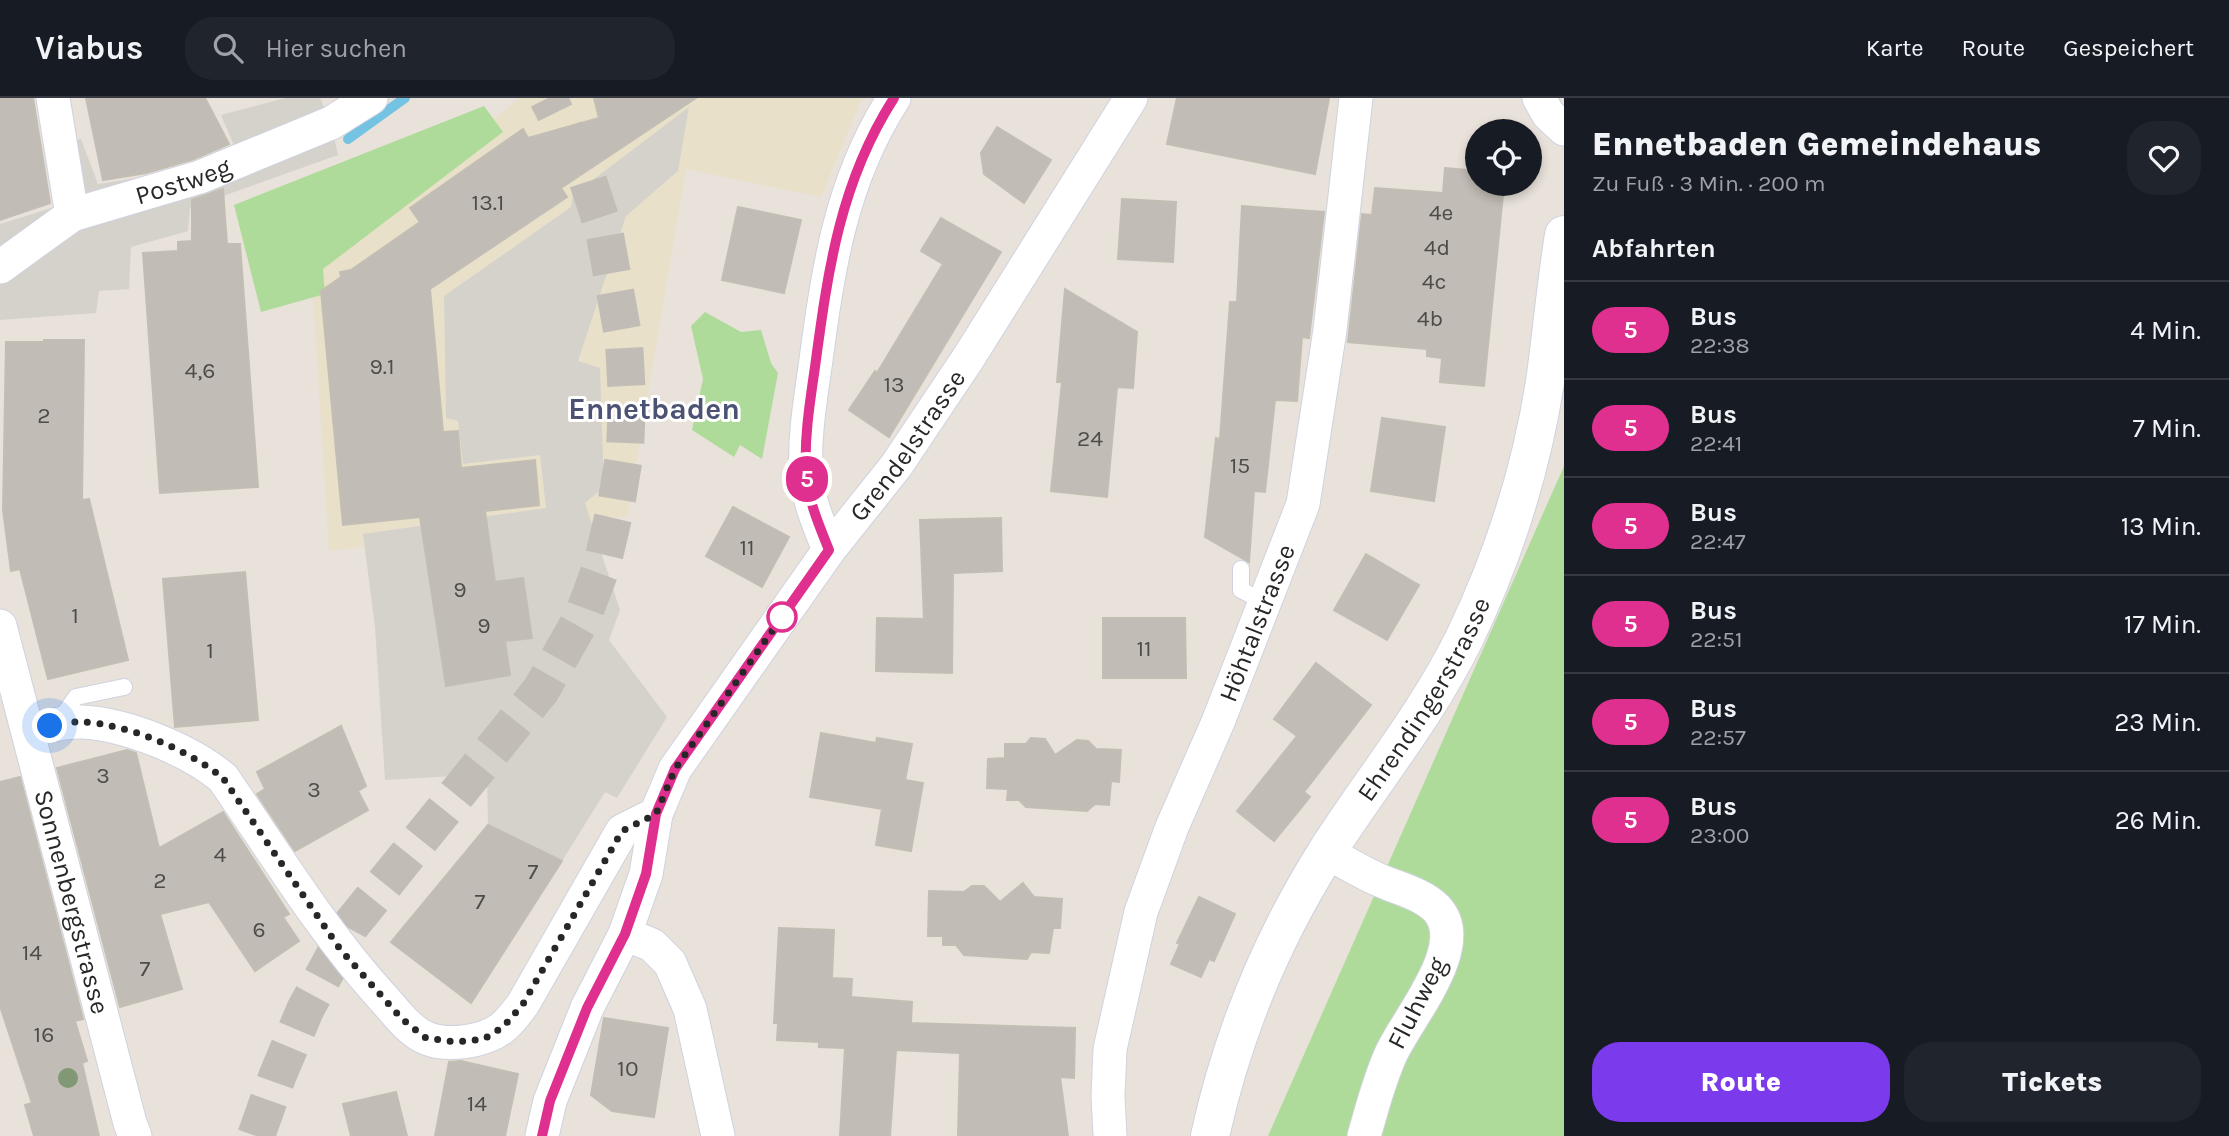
<!DOCTYPE html>
<html lang="de">
<head>
<meta charset="utf-8">
<style>
	:root { --surface:#171b24; --page:#20242c; --text:#f1f3f6; --muted:#9ea1a6; --line:#363941; --accent:#7c3aed }
	body { margin:0; font-family:Karla,sans-serif; background:var(--page); color:var(--text); height:100vh; display:flex; flex-direction:column; font-size:26px; white-space:nowrap }
	* { box-sizing:border-box; margin:0 }
	p { font-size:23px; color:var(--muted) }
	.icon { flex:none; width:38px; height:38px; fill:none; stroke:currentColor; stroke-width:2; stroke-linecap:round; stroke-linejoin:round }
	.map { position:relative; flex:1; overflow:hidden }
	.panel { display:flex; flex-direction:column; background:var(--surface); width:665px }
	.panel>* { flex:none }
	.badge { padding:0 14px; border-radius:23px; font-size:24px; line-height:46px }
	.buttons { position:absolute; left:1465px; top:21px; display:grid; gap:14px }
	.buttons a { display:grid; place-items:center; width:77px; height:77px; border-radius:50%; background:var(--surface); box-shadow:0 4px 10px #0003; font-size:35px }
	.you { position:absolute; width:35px; height:35px; margin:-18px; border:5px solid #fff; border-radius:50%; background:#1a73e8; box-shadow:0 0 0 10px #1a73e833 }
	.map>.badge { position:absolute; translate:-50% -50%; box-shadow:0 0 0 4px #fff }
	h2 { padding:0 28px; font-size:26px; line-height:63px }
	.round { display:grid; place-items:center; flex:none; width:74px; height:74px; border-radius:28px; background:var(--page) }
	.overview { display:flex; align-items:center; justify-content:space-between; height:119px; padding:0 28px }
	h1 { font-size:33px; font-weight:800; line-height:52px }
	.button { display:flex; gap:14px; margin-top:auto; padding:14px 28px }
	.button a { flex:1; height:80px; border-radius:28px; background:var(--accent); color:#fff; font-size:28px; font-weight:800; line-height:80px; text-align:center }
	.button a+a { background:var(--page); color:var(--text) }
	ul { padding:0; list-style:none }
	li { display:flex; align-items:center; gap:21px; height:98px; padding:0 28px; border-top:2px solid var(--line) }
	li div { flex:1 }
	li b { display:block; font-size:26px }
	li em { font-style:normal }
	li .badge { min-width:77px; font-weight:700; text-align:center }
	header { display:flex; align-items:center; gap:42px; box-sizing:border-box; height:98px; padding:0 35px; background:var(--surface); border-bottom:2px solid var(--line) }
	header strong { font-size:33px }
	nav { display:flex; gap:38px; margin-inline-start:auto; font-size:24px }
	.search { width:490px; height:63px; background:var(--page); display:flex; align-items:center; gap:18px; box-sizing:border-box; padding:0 24px; border-radius:28px; color:var(--muted); font-size:26px }
	main { display:flex; flex:1; min-height:0 }
	.map>svg:first-child { display:block }
	.education { fill:#e9e0ca }
	.green { fill:#afdb9a }
	.plaza { fill:#d5d2cc; fill-rule:evenodd }
	.lines { fill:none; stroke-linecap:round; stroke-linejoin:round }
	.stream { stroke:#75c3e2; stroke-width:10 }
	.building { fill:#c1bcb5; stroke:#c3beb4; stroke-width:2 }
	.secondary-tunnel { stroke:#c1bdb6; stroke-width:38; stroke-dasharray:38 19; stroke-linecap:butt }
	.service-casing { stroke:#cfd2df; stroke-width:18 }
	.minor-casing { stroke:#cfd2df; stroke-width:35 }
	.secondary-casing { stroke:#cfd2df; stroke-width:40 }
	.service { stroke:#fff; stroke-width:16 }
	.minor { stroke:#fff; stroke-width:33 }
	.secondary { stroke:#fff; stroke-width:38 }
	.tree { fill:#809873 }
	.line-casing { stroke:#fff; stroke-width:16 }
	.line { stroke:#df3090; stroke-width:10 }
	.walk { stroke:#272727; stroke-width:7; stroke-dasharray:0 12.6 }
	.stop-dot { fill:#fff; stroke:#df3090; stroke-width:3.5 }
	.labels { text-anchor:middle; dominant-baseline:central; stroke-width:6; stroke-linejoin:round; paint-order:stroke }
	.number-label { font-size:23px; fill:#4e4c4a }
	.street-label { font-size:26px; fill:#272727; stroke:#fff }
	.quarter-label { font-size:30px; font-weight:bold; fill:#4c5273; stroke:#fff }
</style>
</head>
<body>
<header>
<strong>Viabus</strong>
<div class="search"><svg class="icon" aria-label="search" viewBox="0 0 24 24"><circle cx="10" cy="10" r="6"/><path d="M15 15l6 6"/></svg>Hier suchen</div>
<nav><a>Karte</a><a>Route</a><a>Gespeichert</a></nav>
</header>
<main>
<div class="map">
<svg width="1564" height="1038" viewBox="0 0 1564 1038">
	<rect width="100%" height="100%" fill="#e8e2da"/>
	<path class="education" d="M520,0h342l-41,99 -135,-28 -59,348 -298,34 -18,-286z"/>
	<path class="green" d="M484,8l19,26 -180,137 2,25 -64,18 -27,-107z
		M705,214l36,20 20,-2 10,33 7,10 -16,86 -22,-14 -6,12 -42,-27 11,-51 -12,-53z
		M1564,368v670h-296z"/>
	<path class="plaza" d="M285,0h35l11,25 7,32 -148,53 -2,23 -57,16 -2,42 -30,2 -3,22 -96,7v-96l55,-17 -12,-60 38,-8 17,45 59,-9 78,-27 -14,-33z
		M689,9l-11,64 -52,45 -48,145 22,7 4,119 -19,16 35,107 -11,30 58,77 -50,81 -12,-6 -43,69 -74,-36 -1,-51 -102,6 -10,-153 -12,-93 183,-26 -6,-53 -77,9 -5,-43 -12,-3 -2,-122 127,-89 2,-12zM490,449l5,35 28,-4 9,59 -27,5 5,33 -64,11 -20,-129z"/>
	<g class="lines">
		<path class="stream" d="M348,41l57,-41"/>
	</g>
	<path class="building" d="M0,0h33l17,105 -50,17z
		M86,0h119l24,46 -35,15 -48,14 -43,7z
		M594,0h102l-135,90 6,9 -137,92 13,143 15,-1 3,37 74,-8 4,45 -54,6 10,71 28,-4 9,60 -27,3 5,34 -64,11 -26,-169 -77,8 -22,-234 20,-14 -1,-5 11,-2 69,-48 -10,-14 113,-79 5,9 71,-20z
		M1177,0h152l-14,76 -148,-30z
		M997,29l54,33 -27,43 -40,-29 -3,-21z
		M1445,70l32,3v13h27l-20,202 -44,-4 2,-24 -15,-2v-7l-79,-7 14,-128 10,1 3,-27 68,5z
		M223,91l4,55h13l18,243 -98,6 -17,-240 35,-2v-9l14,-1v-41z
		M1122,101l54,3 -3,60 -55,-3z
		M1242,108l82,6 -15,126 -7,-1 -5,64 -22,-1 -10,92 -11,-1 -5,71 -44,-25 11,-99 4,1 10,-137h7z
		M738,109l63,13 -17,73 -62,-13z
		M941,120l60,34 -112,185 -40,-27 26,-39 2,2 66,-109 -22,-13z
		M1065,191l72,43 -4,56 -16,-1 -10,110 -56,-6 11,-109h-5z
		M44,242h40l-2,160 7,-1 39,161 -80,19 -28,-110 -9,2 -8,-61 3,-168h38z
		M1382,320l63,9 -11,74 -63,-10z
		M733,409l56,30 -27,50 -56,-31z
		M1001,420l1,53 -49,2 -1,100 -76,-2 1,-53 47,1 -4,-99z
		M1366,456l53,31 -32,55 -53,-30z
		M245,474l13,148 -83,7 -12,-148z
		M1103,520h82l1,60h-83z
		M1316,565l55,42 -67,87 6,5 -36,44 -37,-30 60,-75 -23,-17z
		M341,628l25,60 -8,5 10,19 -73,41 -38,-57 8,-5 -8,-17z
		M821,635l55,10 1,-5 35,6 -7,36 18,3 -12,68 -35,-6 6,-36 -72,-12z
		M1031,640l14,1 10,16 22,-15 11,1 8,8 25,1 -2,32 -8,-1 -2,24 -14,-1 -8,7 -61,-4 -7,-7h-12l1,-11 -21,-1 1,-29 17,-1v-14h21z
		M127,652l9,3 23,95 64,-36 66,102 -6,3 16,24 -44,30 -46,-69 -49,12 22,75 -62,18 -63,-239z
		M20,679l63,242 -8,2 12,40 -5,2 17,73h-65l-9,-31 7,-2 -32,-97v-224z
		M488,727l74,36 -91,142 -80,-61z
		M1023,785l11,14 28,2 -2,29h-7l-4,25 -18,-1 -4,7 -63,-4 -8,-10h-13v-9h-15l1,-45 35,1 8,-6h12l16,16z
		M1199,799l36,17 -21,47 -5,-2 -8,18 -30,-13 9,-20 -3,-1z
		M779,830l55,2 -2,48 20,1 -1,18 61,5 -1,21 164,5 -1,50 -14,-1 8,59h-110l2,-83 -64,-3 -6,86h-50l5,-88 -26,-1v-5l-42,-2 1,-17h-4z
		M604,920l64,10 -14,89 -42,-6 -21,-16z
		M461,963l57,13 -13,62h-70l14,-74z
		M396,994l11,44h-56l-8,-32z"/>
	<g class="lines">
		<path class="secondary-tunnel" d="M256,1038l21,-59 28,-67 46,-85 190,-235 42,-74 19,-51 14,-60 9,-54 2,-52 -3,-58 -20,-111 -18,-55 -38,-77"/>
		<g class="service-casing">
			<path id="service" d="M1241,471v21l25,13
				M59,623l17,-24 48,-10"/>
		</g>
		<g class="minor-casing">
			<g id="minor">
				<path d="M53,0l19,117"/>
				<path d="M1539,0l9,16 16,15"/>
				<path id="s1" d="M0,169l72,-52 128,-38 131,-54 40,-25"/>
				<path d="M829,452c-10,-25 -21,-50 -23,-77 -2,-35 4,-71 9,-106 13,-97 25,-185 79,-269"/>
				<path id="s2" d="M0,528l130,497 5,13"/>
				<path d="M28,632c18,-3 36,-9 54,-8 44,2 108,28 141,56 52,75 99,153 160,220 12,13 26,33 43,40 21,9 58,4 76,-10 8,-6 15,-16 21,-24l99,-173 34,-17"/>
				<path d="M1327,754c17,10 34,20 52,28 18,8 44,14 58,29 34,37 -30,109 -46,145 -12,26 -19,55 -27,82"/>
				<path d="M625,836l27,11 18,18 20,46 28,127"/>
				<path id="s3" d="M542,1038l8,-35 37,-93 38,-74 21,-60 10,-60 19,-45 154,-219 67,-84 73,-109 162,-259"/>
				<path id="s4" d="M1110,1038l-2,-40 2,-47 31,-137 31,-85 46,-105 85,-218 27,-174 26,-232"/>
			</g>
		</g>
		<g class="secondary-casing">
			<g id="secondary">
				<path id="s5" d="M1210,1038c22,-100 62,-197 116,-283 46,-72 100,-137 138,-214 39,-81 67,-168 81,-257 7,-49 11,-98 19,-147"/>
			</g>
		</g>
		<use href="#service" class="service"/>
		<use href="#minor" class="minor"/>
		<use href="#secondary" class="secondary"/>
	</g>
	<circle class="tree" cx="68" cy="980" r="10"/>
	<g class="lines">
		<g class="line-casing">
			<path id="line" d="M542,1038l8,-35 37,-93 38,-74 21,-60 10,-60 19,-45 154,-219c-10,-25 -21,-50 -23,-77 -2,-35 4,-71 9,-106 13,-97 25,-185 79,-269"/>
		</g>
		<use href="#line" class="line"/>
		<path class="walk" d="M50,628c11,-2 22,-5 33,-4 44,2 106,28 140,56l117,171 62,70 24,19 29,4 29,-3 19,-12 20,-23 99,-173 34,-17 19,-45 107,-152"/>
	</g>
	<circle class="stop-dot" cx="782" cy="519" r="14"/>
	<g class="labels">
		<g class="number-label">
			<text x="488" y="104">13.1</text>
			<text x="1441" y="114">4e</text>
			<text x="1437" y="149">4d</text>
			<text x="1434" y="183">4c</text>
			<text x="1430" y="220">4b</text>
			<text x="382" y="268">9.1</text>
			<text x="200" y="272">4,6</text>
			<text x="894" y="286">13</text>
			<text x="44" y="317">2</text>
			<text x="1090" y="340">24</text>
			<text x="1240" y="367">15</text>
			<text x="747" y="449">11</text>
			<text x="460" y="491">9</text>
			<text x="75" y="517">1</text>
			<text x="484" y="527">9</text>
			<text x="1144" y="550">11</text>
			<text x="210" y="552">1</text>
			<text x="103" y="677">3</text>
			<text x="314" y="691">3</text>
			<text x="220" y="756">4</text>
			<text x="533" y="773">7</text>
			<text x="160" y="782">2</text>
			<text x="480" y="803">7</text>
			<text x="259" y="831">6</text>
			<text x="32" y="854">14</text>
			<text x="145" y="870">7</text>
			<text x="44" y="936">16</text>
			<text x="628" y="970">10</text>
			<text x="477" y="1005">14</text>
		</g>
		<g class="street-label">
			<text stroke="none"><textPath href="#s1" startOffset="205">Postweg</textPath></text>
			<text stroke="none"><textPath href="#s3" startOffset="791">Grendelstrasse</textPath></text>
			<text stroke="none"><textPath href="#s4" startOffset="539">Höhtalstrasse</textPath></text>
			<text stroke="none"><textPath href="#s5" startOffset="490">Ehrendingerstrasse</textPath></text>
			<text stroke="none"><textPath href="#s2" startOffset="285">Sonnenbergstrasse</textPath></text>
			<text transform="translate(1417 905) rotate(-63)">Fluhweg</text>
		</g>
		<g class="quarter-label">
			<text x="654" y="311">Ennetbaden</text>
		</g>
	</g>
</svg>
<div class="buttons">
<a><svg class="icon" aria-label="locate" viewBox="0 0 24 24"><circle cx="12" cy="12" r="6"/><path d="M12 2v4M12 18v4M2 12h4M18 12h4"/></svg></a>
</div>
<div class="you" style="left:50px;top:628px"></div>
<b class="badge" style="left:807px;top:381px;background:#df3090;color:#fff">5</b>
</div>
<section class="panel">
<div class="overview"><div><h1>Ennetbaden Gemeindehaus</h1><p>Zu Fuß · 3 Min. · 200 m</p></div><a class="round"><svg class="icon" aria-label="heart" viewBox="0 0 24 24"><path d="M12 20l-8-8c-3-5 5-10 8-4 3-6 11-1 8 4z"/></svg></a></div>
<h2>Abfahrten</h2>
<ul>
<li><span class="badge" style="background:#df3090;color:#fff">5</span><div><b>Bus</b><p>22:38</p></div><em>4 Min.</em></li>
<li><span class="badge" style="background:#df3090;color:#fff">5</span><div><b>Bus</b><p>22:41</p></div><em>7 Min.</em></li>
<li><span class="badge" style="background:#df3090;color:#fff">5</span><div><b>Bus</b><p>22:47</p></div><em>13 Min.</em></li>
<li><span class="badge" style="background:#df3090;color:#fff">5</span><div><b>Bus</b><p>22:51</p></div><em>17 Min.</em></li>
<li><span class="badge" style="background:#df3090;color:#fff">5</span><div><b>Bus</b><p>22:57</p></div><em>23 Min.</em></li>
<li><span class="badge" style="background:#df3090;color:#fff">5</span><div><b>Bus</b><p>23:00</p></div><em>26 Min.</em></li>
</ul>
<div class="button"><a>Route</a><a>Tickets</a></div>
</section>
</main>
</body>
</html>
